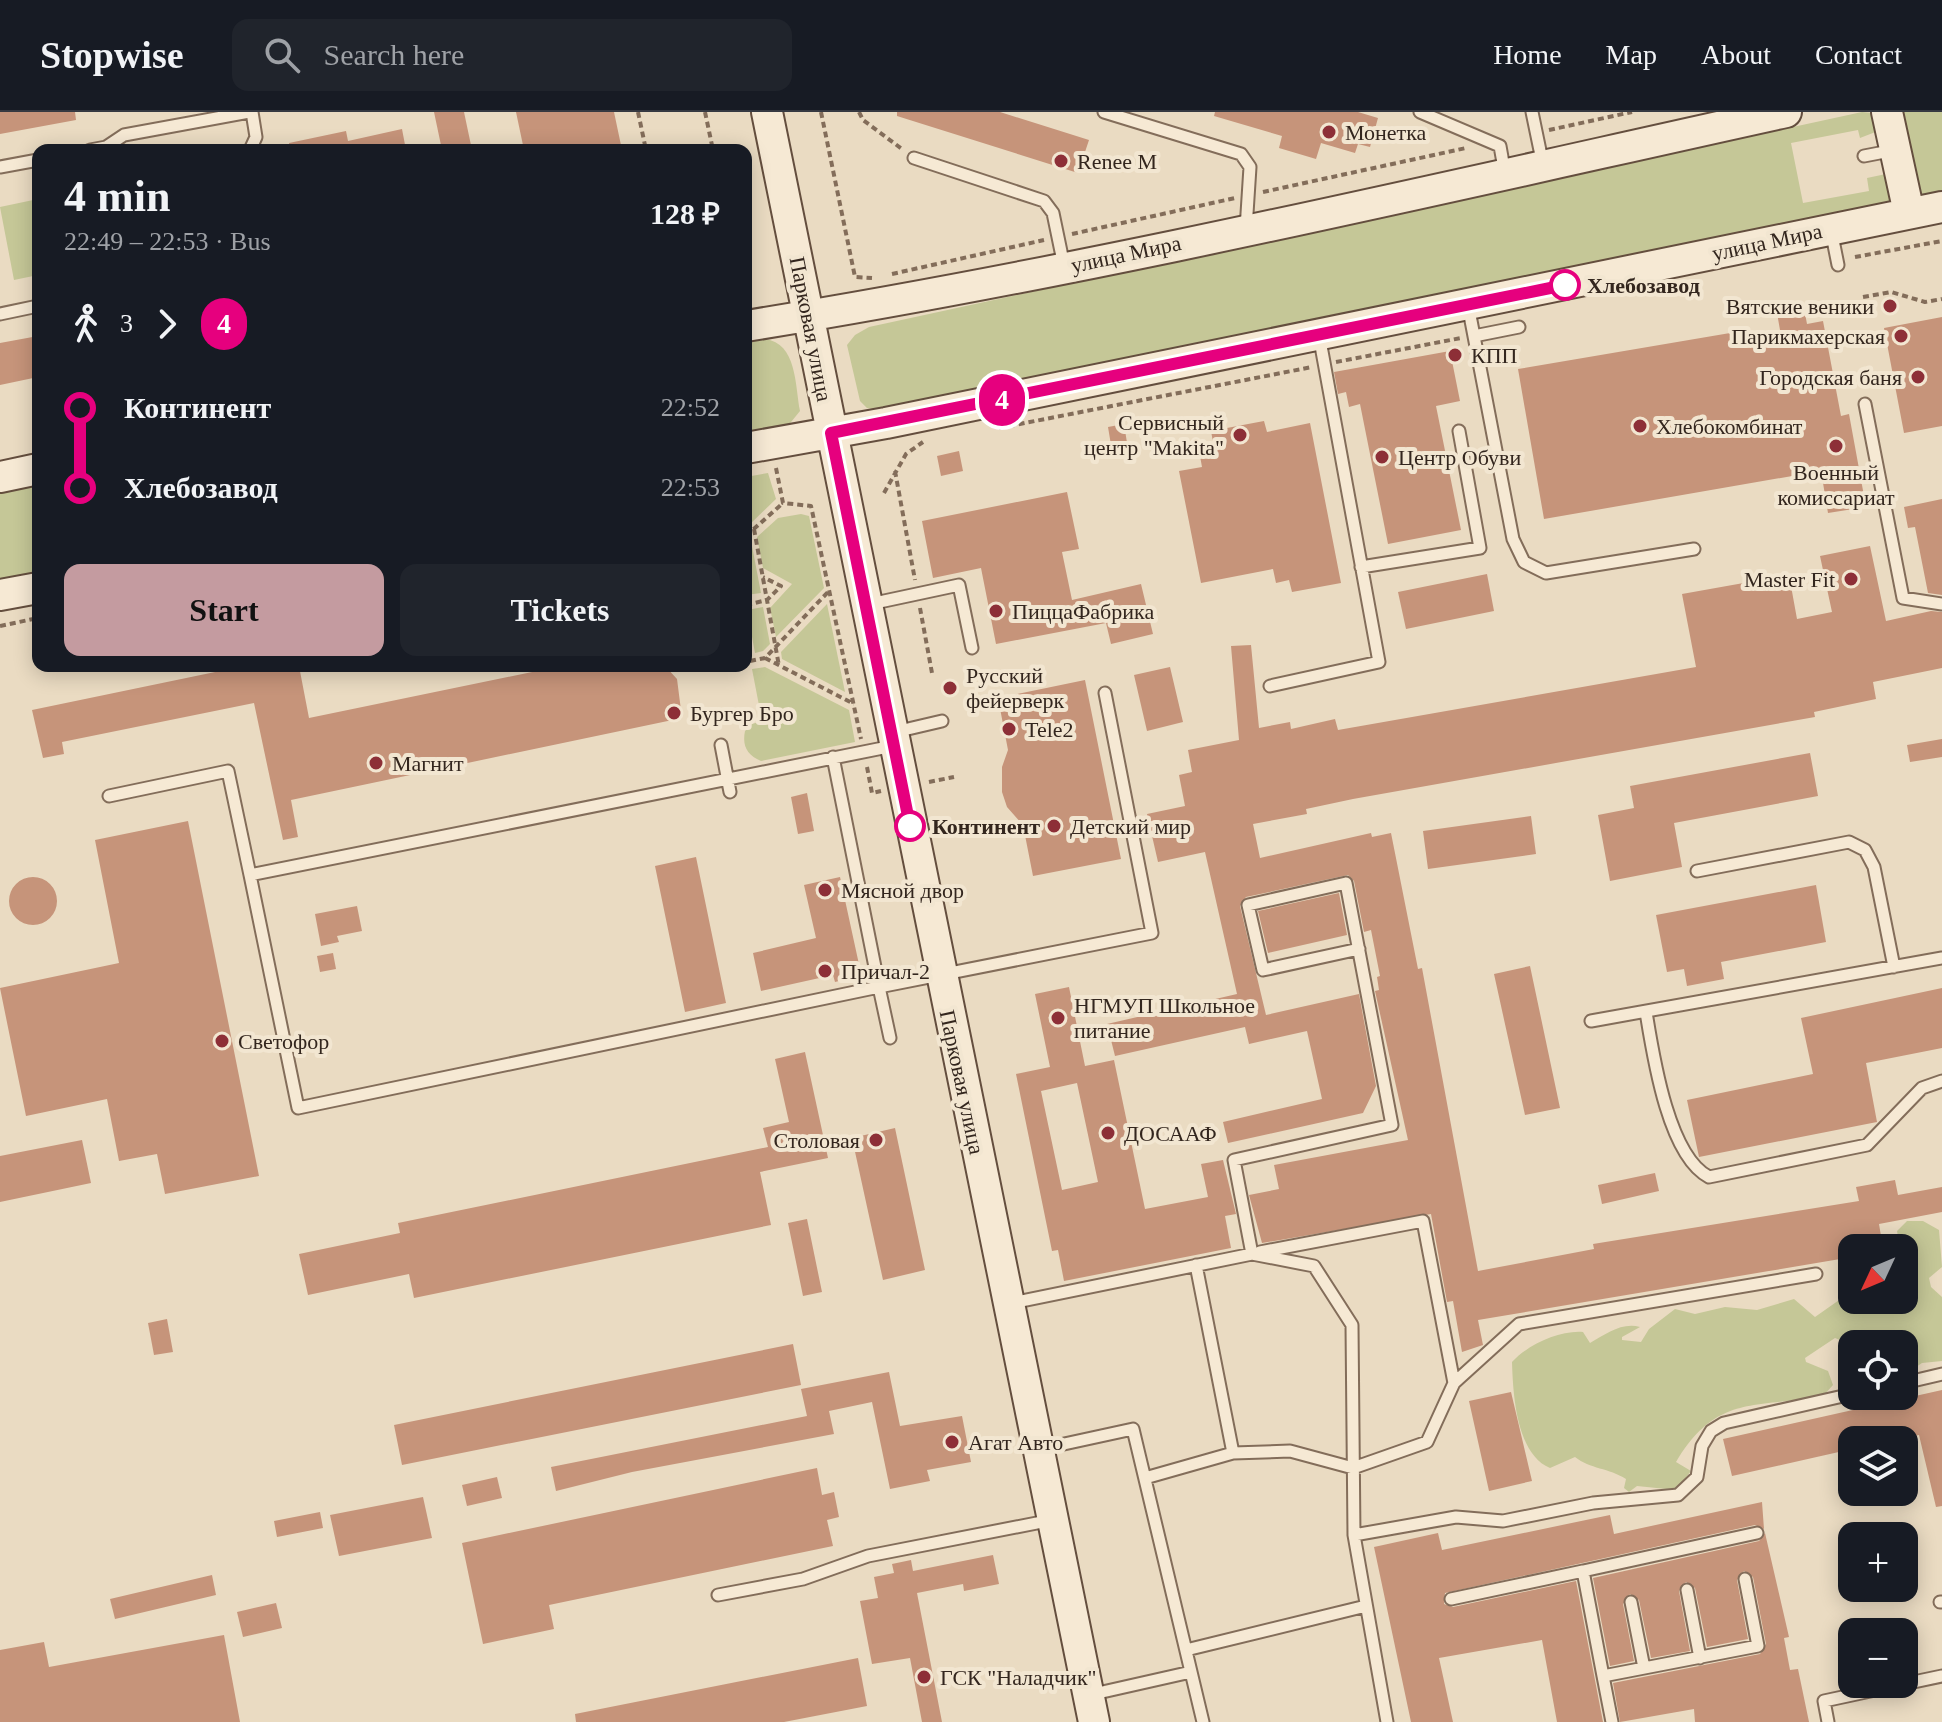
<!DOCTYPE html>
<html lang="en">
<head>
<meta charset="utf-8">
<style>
	:root { --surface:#171b24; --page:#20242c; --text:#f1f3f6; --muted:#9ea1a6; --line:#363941; --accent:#c49ba0 }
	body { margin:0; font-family:"Times New Roman",serif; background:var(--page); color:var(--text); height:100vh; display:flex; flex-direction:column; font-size:30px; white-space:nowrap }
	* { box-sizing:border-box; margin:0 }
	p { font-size:26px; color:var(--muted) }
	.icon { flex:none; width:44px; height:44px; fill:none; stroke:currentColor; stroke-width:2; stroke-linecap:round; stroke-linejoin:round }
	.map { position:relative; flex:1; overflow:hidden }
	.drawer { position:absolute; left:32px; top:32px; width:720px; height:528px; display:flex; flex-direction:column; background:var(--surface); border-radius:16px; box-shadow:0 4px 20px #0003 }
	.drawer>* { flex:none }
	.badge { padding:0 16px; border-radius:26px; font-size:28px; line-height:52px }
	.needle { width:52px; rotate:226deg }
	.fabs { position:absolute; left:1838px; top:1122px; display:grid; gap:16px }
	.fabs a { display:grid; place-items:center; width:80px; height:80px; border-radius:16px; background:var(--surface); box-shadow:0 4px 20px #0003; font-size:40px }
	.map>.badge { position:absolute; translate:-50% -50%; box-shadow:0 0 0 4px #fff }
	.legs { display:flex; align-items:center; gap:12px; height:88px; padding:0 32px; font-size:26px }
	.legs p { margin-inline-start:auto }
	.headline { display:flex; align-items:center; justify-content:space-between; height:136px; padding:0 32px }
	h1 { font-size:44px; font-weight:700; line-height:60px }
	.action { display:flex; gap:16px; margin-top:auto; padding:16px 32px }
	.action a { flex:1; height:92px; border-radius:16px; background:var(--accent); color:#111; font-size:32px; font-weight:700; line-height:92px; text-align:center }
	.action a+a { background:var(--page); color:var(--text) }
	ul { padding:0 32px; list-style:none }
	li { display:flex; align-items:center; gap:28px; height:80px; font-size:30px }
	li i { display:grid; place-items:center; width:12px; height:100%; margin:0 10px; background:currentColor }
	li i::after { content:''; width:20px; height:20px; margin:-10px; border:6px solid; border-radius:50%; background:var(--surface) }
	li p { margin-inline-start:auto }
	li:first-child i { background:linear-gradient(#0000 50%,currentColor 0) }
	li:last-child i { background:linear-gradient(currentColor 50%,#0000 0) }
	header { display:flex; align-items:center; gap:48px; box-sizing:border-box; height:112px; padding:0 40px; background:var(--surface); border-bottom:2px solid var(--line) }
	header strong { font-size:38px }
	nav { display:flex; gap:44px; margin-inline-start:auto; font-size:28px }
	.search { width:560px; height:72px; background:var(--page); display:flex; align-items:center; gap:20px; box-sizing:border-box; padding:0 28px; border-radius:16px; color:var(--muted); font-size:30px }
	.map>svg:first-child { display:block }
	.green { fill:#c5c797 }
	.building { fill:#c6947a; fill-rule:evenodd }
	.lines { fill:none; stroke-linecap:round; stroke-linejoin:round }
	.service-casing { stroke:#836d5a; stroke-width:15 }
	.secondary-casing { stroke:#644e3e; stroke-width:34 }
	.path { stroke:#836d5a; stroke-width:4; stroke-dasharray:6 4; stroke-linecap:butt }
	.service { stroke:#f6e9d4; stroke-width:11 }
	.secondary { stroke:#f6e9d4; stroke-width:30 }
	.line-1-casing { stroke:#fff; stroke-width:18 }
	.line-1 { stroke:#e6007e; stroke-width:12 }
	.poi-dot { fill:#8d2f37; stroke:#f2e6d1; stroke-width:3 }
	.stop-1-dot { fill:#fff; stroke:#e6007e; stroke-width:4 }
	.labels { text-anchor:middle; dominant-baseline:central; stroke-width:8; stroke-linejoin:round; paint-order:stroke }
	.poi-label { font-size:22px; fill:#33261e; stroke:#f2e6d1; text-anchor:start }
	.street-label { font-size:22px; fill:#33261e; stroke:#f2e6d1 }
	.stop-label { font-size:22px; font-weight:bold; fill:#33261e; stroke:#f2e6d1; text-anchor:start }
</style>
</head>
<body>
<header>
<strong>Stopwise</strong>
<div class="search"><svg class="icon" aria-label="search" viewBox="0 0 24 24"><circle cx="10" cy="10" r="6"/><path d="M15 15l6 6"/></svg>Search here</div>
<nav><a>Home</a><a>Map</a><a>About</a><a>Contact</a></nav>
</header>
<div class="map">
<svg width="1942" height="1610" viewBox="0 0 1942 1610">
	<rect width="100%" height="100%" fill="#eadbc2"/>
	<path class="green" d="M1862,0l11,1 5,18 -18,7 -2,-8 -67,13 12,60 66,-12 -2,-13 19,-4 9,13 -4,17 -1007,206 -17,-2 -7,-7 -13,-56 8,-10 14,-8z
		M1904,0h38v84l-20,4z
		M38,87v76l-24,5 -14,-73z
		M765,227c32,4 30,46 35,72l-13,16 -41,8v-92z
		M768,361l8,26 -30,29v-51z
		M38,372v94l-38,7v-94z
		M801,402l8,2 15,72 -48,49 -6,-29 22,-24 -29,-16 -6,-31 21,-19z
		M752,434l9,47 -15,2v-48z
		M827,492l18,88 -63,-33 -1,-7z
		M763,495l7,37 -7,7 -8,2 -8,-43z
		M765,555l84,43 6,32 -94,19c-14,-6 -19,-15 -16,-30l7,-7 10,-3 -10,-52z
		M1907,1109h16l16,9 3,37 -13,11 2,9 11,10v64l-20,2 -18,12v-31h-52v21l-6,-1 -6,-24 -5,-2 -30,20 1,4 22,9 5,14 -9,10c-68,15 -106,-3 -148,67l15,9 -15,19 -39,-4 -8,6 -5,-4 2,-9c-17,-11 -36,-10 -51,-22l-25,11c-34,-14 -37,-75 -38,-106 15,-17 48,-32 71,-30l7,11c16,-9 32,-21 50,-16l-18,10v3l19,2 8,-13 26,-20 20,5 30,-7 32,3 37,-11 21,18 37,-26v9h52v-52h-4l-3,-17z"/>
	<path class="building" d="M0,0h75l1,8 -76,14z
		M434,0h30l8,38h-30z
		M516,0h98l8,38h-98z
		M897,0h103l89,28 -11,33 -181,-57z
		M1215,0h143l20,6 -8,29 -12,-3 -3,9 -34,-10 -5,16 -37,-11 3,-12 -68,-20z
		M402,17l4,21h-116l-1,-7 57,-12 2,10z
		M1804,196l3,16 16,-3 18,95 8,-2 17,93 -38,6 -7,-42 -277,48 -26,-150 218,-37 1,5 43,-7 -3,-17z
		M1942,205v109l-38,7 -20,-105z
		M38,224v41l-38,8v-42z
		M1450,239l10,50 -24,5 25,124 -73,14 -28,-140 -11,3 -3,-15 -8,2 -4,-22z
		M1264,309l3,11 43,-9 31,160 -49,9 -3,-12 -13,3 -3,-14 -72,14 -22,-112 23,-4 -4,-22 15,-3 -2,-11z
		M1124,312l4,25 -16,2 -4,-24z
		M959,339l4,20 -22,5 -4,-20z
		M1067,380l12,57 -17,3 10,48 69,-16 12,50 -42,10 -5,-21 -110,21 -15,-76 -48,10 -11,-57z
		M1942,387v96l-14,-2 -13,-66 -7,1 -4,-21z
		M1870,434l16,75 45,-10 11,1v56l-69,14 3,17 -62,13 1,5 -462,82 -47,10 1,5 -54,10 7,34 111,-25 1,4 19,-4 27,136 4,-1 56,303 116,-22 -1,-5 266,-43 -3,-14 39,-7 3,15 44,-8v25l-63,12 4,24h-31v9l-374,63 5,25 -21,7 -9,-51 -6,1 -16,-88 -169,29 -13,-48 30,-6 -5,-24 134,-25 -33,-149 4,-1 -2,-13 3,-1 -9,-46 -7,2 -10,-51 -6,-6 -102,22 -6,9 26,109 93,-21 17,92 -13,27 -135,30 -5,-21 99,-23 -15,-68 -58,13 -4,-17 -130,29 -8,-32 130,-30 -32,-142 -47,10 -11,-48 38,-8 -6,-31 13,-3 -4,-22 51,-10 -8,-94 20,-1 8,83 31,-6 1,7 44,-10 3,11 358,-63 -14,-73 107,-19 8,44 35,-7 -12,-56z
		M1487,462l7,37 -88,18 -8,-37z
		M244,554h55l10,52 252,-52h104l12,13 5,39 -391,82 7,37 -15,3 -29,-137 -192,39 2,12 -21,4 -11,-48z
		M1170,555l13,55 -36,9 -13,-56z
		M1085,568l36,179 -88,17 -10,-51 -16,-18 -5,-15v-25l6,-17 -10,-52z
		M1942,627v18l-32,5 -3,-17z
		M1810,641l8,43 -144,27 8,44 -72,14 -12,-66 36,-7 -4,-22z
		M807,681l7,38 -16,3 -7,-37z
		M1531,704l5,38 -108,15 -5,-38z
		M188,709l71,355 -94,18 -8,-40 -38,7 -12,-62 -81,17 -26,-128 119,-25 -24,-123z
		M696,745l30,146 -41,9 -30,-146z
		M9 789a24 24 0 1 1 48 0a24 24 0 1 1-48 0Z
		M840,765l20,92 -10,2 1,7 -16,4 -2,-7 -72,16 -8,-38 63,-15 -12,-53z
		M1816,773l10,57 -105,20 3,17 -37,7 -3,-17 -17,3 -11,-57z
		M1339,781l8,42 -79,18 -10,-42z
		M357,794l5,25 -25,5 2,6 -18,4 -6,-32z
		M333,841l3,16 -16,3 -3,-16z
		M1530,854l30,142 -35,7 -31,-141z
		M1069,875l16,79 29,-6 31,149 63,-12 -7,-33 22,-4 13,54 -11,2 6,32 -167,33 -6,-31 -6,1 -36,-177 34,-7 -15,-73zM1077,971l21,99 -36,8 -21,-99z
		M1942,876v60l-76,15 11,59 -178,35 -12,-57 126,-26 -12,-56z
		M805,940l23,106 -68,14 11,53 -357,73 -5,-24 -101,21 -9,-41 101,-21 -2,-10 370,-76 -5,-19 26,-6 -14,-63z
		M895,1016l30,142 -42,10 -31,-142z
		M82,1028l9,43 -91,19v-46z
		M1655,1061l4,18 -57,13 -4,-19z
		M807,1107l15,73 -19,4 -15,-73z
		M167,1207l6,33 -19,3 -6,-32z
		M793,1232l8,41 -399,80 -8,-40z
		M889,1260l11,54 62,-10 9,46 -44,8 3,11 -40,8 -18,-87 -43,9 5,23 -202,38 -76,19 -5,-24 256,-51 -6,-27z
		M1942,1278v116l-6,1 -17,-72 -25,5h-42v9l-120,27 -9,-37z
		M1511,1280l21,89 -43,10 -20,-90z
		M817,1356l5,27 12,-3 5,25 -12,3 6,26 -284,59 5,24 -71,15 -21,-101z
		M497,1365l5,21 -35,8 -5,-21z
		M423,1385l9,41 -93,18 -9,-41z
		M1762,1390l2,27 -9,-4 -310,68 -1,11 9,3 123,-26 27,141h-46l-15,-82 -103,18 14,64h-42l-37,-175 64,-14 4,17 168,-35 4,19z
		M320,1400l3,16 -46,9 -3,-16z
		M1765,1421l24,104 -5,1 6,32 8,-1 11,53h-114l-1,-13 -74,13 -7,-39 147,-29 6,-10 -13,-67 -9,-6 -7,9 11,59 -41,8 -12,-59 -9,-6 -7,9 11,60 -39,7 -12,-58 -9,-6 -7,10 11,57 -24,5 -17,-88 166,-37z
		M993,1443l6,29 -35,7 -1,-7 -46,9 25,129h-20l-12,-64 -38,6 -12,-63 18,-3 -4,-21 20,-4 -2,-9 19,-4 2,11z
		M212,1463l4,20 -101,24 -5,-20z
		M276,1491l6,25 -39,9 -6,-25z
		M224,1523l16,87h-240v-72l44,-8 5,25z
		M858,1546l9,48 -83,16h-208l-1,-8z"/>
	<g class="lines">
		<g class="service-casing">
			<path id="service" d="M1104,0l137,42 9,13 -4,62
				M1420,0l80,34 5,28
				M1532,0l11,53
				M90,38l16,-3 18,-12 125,-23
				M250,38l6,-13 -4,-25
				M1864,44l31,-6
				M914,46l130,43 9,12 11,53
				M0,55l38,-7
				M1831,118l7,35
				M1468,193l45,234 11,23 22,11 148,-24
				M0,202l38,-8
				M1474,224l45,-9
				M1865,292l38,194 39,6
				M1361,455l119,-19 -21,-117
				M870,492l89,-19 13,63
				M1270,574l109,-24 -60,-327
				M895,620l47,-11
				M721,633l9,47
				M833,645l46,230 273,-54 -47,-240
				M109,684l119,-25 22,104 643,-129
				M1697,759l152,-29 16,8 9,17 20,100
				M250,763l48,233 581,-121 11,51
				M1646,900c7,43 22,144 63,165l158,-32 55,-57 20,-7
				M1591,909l351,-63
				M1260,1140l163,-31 31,162
				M1252,1142l62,12 38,59 2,210 33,187
				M1012,1191l240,-49 -18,-94 158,-35 -46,-242 -98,22 15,65 96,-21
				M1904,1271l38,-9
				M1041,1337l92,-20 70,293
				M1233,1341l57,-2 63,17 74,-26 27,-59 65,-59 297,-50
				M1145,1366l88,-25 -37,-188
				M1354,1423l102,-18 47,4 90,-18 85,-8 19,-18 5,-31 9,-15 13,-8 128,-29
				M1687,1478l13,68
				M718,1483l85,-16 65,-23 184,-36
				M1451,1487l132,-28
				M1631,1490l13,66
				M1940,1490h2
				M1186,1538l180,-44
				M1603,1564l-20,-105 174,-38
				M1904,1572l38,-8
				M1089,1583l102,-23
				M1612,1610l-9,-46 155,-30 -13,-67
				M1828,1610l-4,-21 79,-17"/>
		</g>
		<g class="secondary-casing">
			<path id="secondary" d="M767,0l327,1610
				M1887,0l22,101
				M746,214c349,-56 695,-138 1040,-214
				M746,336l140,-25 1056,-216
				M0,365l38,-8
				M0,483l38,-7"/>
		</g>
		<path class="path" d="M638,0l8,38
			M705,0l8,38
			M821,0l34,165 17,1
			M859,0l4,8 39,29
			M1549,18l83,-18
			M1263,80l203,-44
			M1072,122l163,-36
			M1855,145l87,-16
			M892,162l152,-34
			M1863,185l28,-5 34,10 17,-3
			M1336,250l125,-24
			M999,316l313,-61
			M776,356l7,35 28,3 50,233
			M895,359l20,109
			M884,381l22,-39 17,-12
			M754,417l25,137
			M746,424l37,-33
			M746,493l21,-5 14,-14 -18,-9
			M920,496l12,65
			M0,514l38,-8
			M765,546l89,46
			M750,549l15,-3 64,-67
			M867,655l5,26 9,-2
			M929,670l25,-5"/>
		<use href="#service" class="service"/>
		<use href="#secondary" class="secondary"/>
	</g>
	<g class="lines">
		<g class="line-1-casing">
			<path id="line-1" d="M910,714l-79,-393 734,-148"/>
		</g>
		<use href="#line-1" class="line-1"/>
	</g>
	<g class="poi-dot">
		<circle cx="1329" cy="20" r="8"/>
		<circle cx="1061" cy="49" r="8"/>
		<circle cx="1890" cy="194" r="8"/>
		<circle cx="1901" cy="224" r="8"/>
		<circle cx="1455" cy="243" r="8"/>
		<circle cx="1918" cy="265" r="8"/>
		<circle cx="1640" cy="314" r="8"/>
		<circle cx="1240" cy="323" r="8"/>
		<circle cx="1836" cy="334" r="8"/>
		<circle cx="1382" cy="345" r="8"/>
		<circle cx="1851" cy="467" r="8"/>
		<circle cx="996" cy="499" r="8"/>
		<circle cx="950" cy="576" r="8"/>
		<circle cx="674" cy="601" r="8"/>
		<circle cx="1009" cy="617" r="8"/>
		<circle cx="376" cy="651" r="8"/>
		<circle cx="1054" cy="714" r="8"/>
		<circle cx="825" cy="778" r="8"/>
		<circle cx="825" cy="859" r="8"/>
		<circle cx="1058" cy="906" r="8"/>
		<circle cx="222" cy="929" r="8"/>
		<circle cx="1108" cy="1021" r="8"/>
		<circle cx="876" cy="1028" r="8"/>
		<circle cx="952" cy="1330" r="8"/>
		<circle cx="924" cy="1565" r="8"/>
	</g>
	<g class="stop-1-dot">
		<circle cx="1565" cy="173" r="14"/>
		<circle cx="910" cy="714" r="14"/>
	</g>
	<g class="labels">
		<g class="poi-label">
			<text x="1345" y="20">Монетка</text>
			<text x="1077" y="49">Renee M</text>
			<text x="1874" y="194" text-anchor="end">Вятские веники</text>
			<text x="1885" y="224" text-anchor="end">Парикмахерская</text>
			<text x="1471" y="243">КПП</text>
			<text x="1902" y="265" text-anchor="end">Городская баня</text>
			<text x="1224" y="310" text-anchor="end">Сервисный<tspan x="1224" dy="25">центр "Makita"</tspan></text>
			<text x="1656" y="314">Хлебокомбинат</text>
			<text x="1398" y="345">Центр Обуви</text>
			<text x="1836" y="360" text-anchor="middle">Военный<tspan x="1836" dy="25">комиссариат</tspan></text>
			<text x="1835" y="467" text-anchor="end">Master Fit</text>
			<text x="1012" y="499">ПиццаФабрика</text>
			<text x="966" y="563">Русский<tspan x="966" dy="25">фейерверк</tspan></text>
			<text x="690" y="601">Бургер Бро</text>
			<text x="1025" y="617">Tele2</text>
			<text x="392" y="651">Магнит</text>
			<text x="1070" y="714">Детский мир</text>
			<text x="841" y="778">Мясной двор</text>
			<text x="841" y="859">Причал-2</text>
			<text x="1074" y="893">НГМУП Школьное<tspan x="1074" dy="25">питание</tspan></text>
			<text x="238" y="929">Светофор</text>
			<text x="1124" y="1021">ДОСААФ</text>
			<text x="860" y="1028" text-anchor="end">Столовая</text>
			<text x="968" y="1330">Агат Авто</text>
			<text x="940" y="1565">ГСК "Наладчик"</text>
		</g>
		<g class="street-label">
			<text transform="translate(1767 130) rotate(-12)">улица Мира</text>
			<text transform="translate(1126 142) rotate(-12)">улица Мира</text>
			<text transform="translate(811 217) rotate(79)">Парковая улица</text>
			<text transform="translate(962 970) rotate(78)">Парковая улица</text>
		</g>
		<g class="stop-label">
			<text x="1587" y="173">Хлебозавод</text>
			<text x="932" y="714">Континент</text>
		</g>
	</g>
</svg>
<div class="fabs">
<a><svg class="needle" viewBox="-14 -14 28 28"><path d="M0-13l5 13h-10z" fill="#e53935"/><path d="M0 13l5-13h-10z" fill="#9ea1a6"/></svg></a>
<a><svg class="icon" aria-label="locate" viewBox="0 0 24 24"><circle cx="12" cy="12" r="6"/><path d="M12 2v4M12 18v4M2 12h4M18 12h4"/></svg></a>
<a><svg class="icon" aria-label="layers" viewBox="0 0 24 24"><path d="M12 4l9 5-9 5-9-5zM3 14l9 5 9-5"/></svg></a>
<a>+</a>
<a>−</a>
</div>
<b class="badge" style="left:1002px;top:288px;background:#e6007e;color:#fff">4</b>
<section class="drawer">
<div class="headline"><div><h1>4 min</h1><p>22:49 – 22:53 · Bus</p></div><b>128 ₽</b></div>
<div class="legs"><svg class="icon" aria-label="walk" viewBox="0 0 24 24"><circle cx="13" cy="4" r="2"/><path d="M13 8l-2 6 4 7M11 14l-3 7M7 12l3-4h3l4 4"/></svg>3<svg class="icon" aria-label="forward" viewBox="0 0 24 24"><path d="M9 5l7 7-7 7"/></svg><b class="badge" style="background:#e6007e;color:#fff">4</b></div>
<ul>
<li><i style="color:#e6007e"></i><b>Континент</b><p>22:52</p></li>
<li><i style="color:#e6007e"></i><b>Хлебозавод</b><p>22:53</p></li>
</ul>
<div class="action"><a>Start</a><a>Tickets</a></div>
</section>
</div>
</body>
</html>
